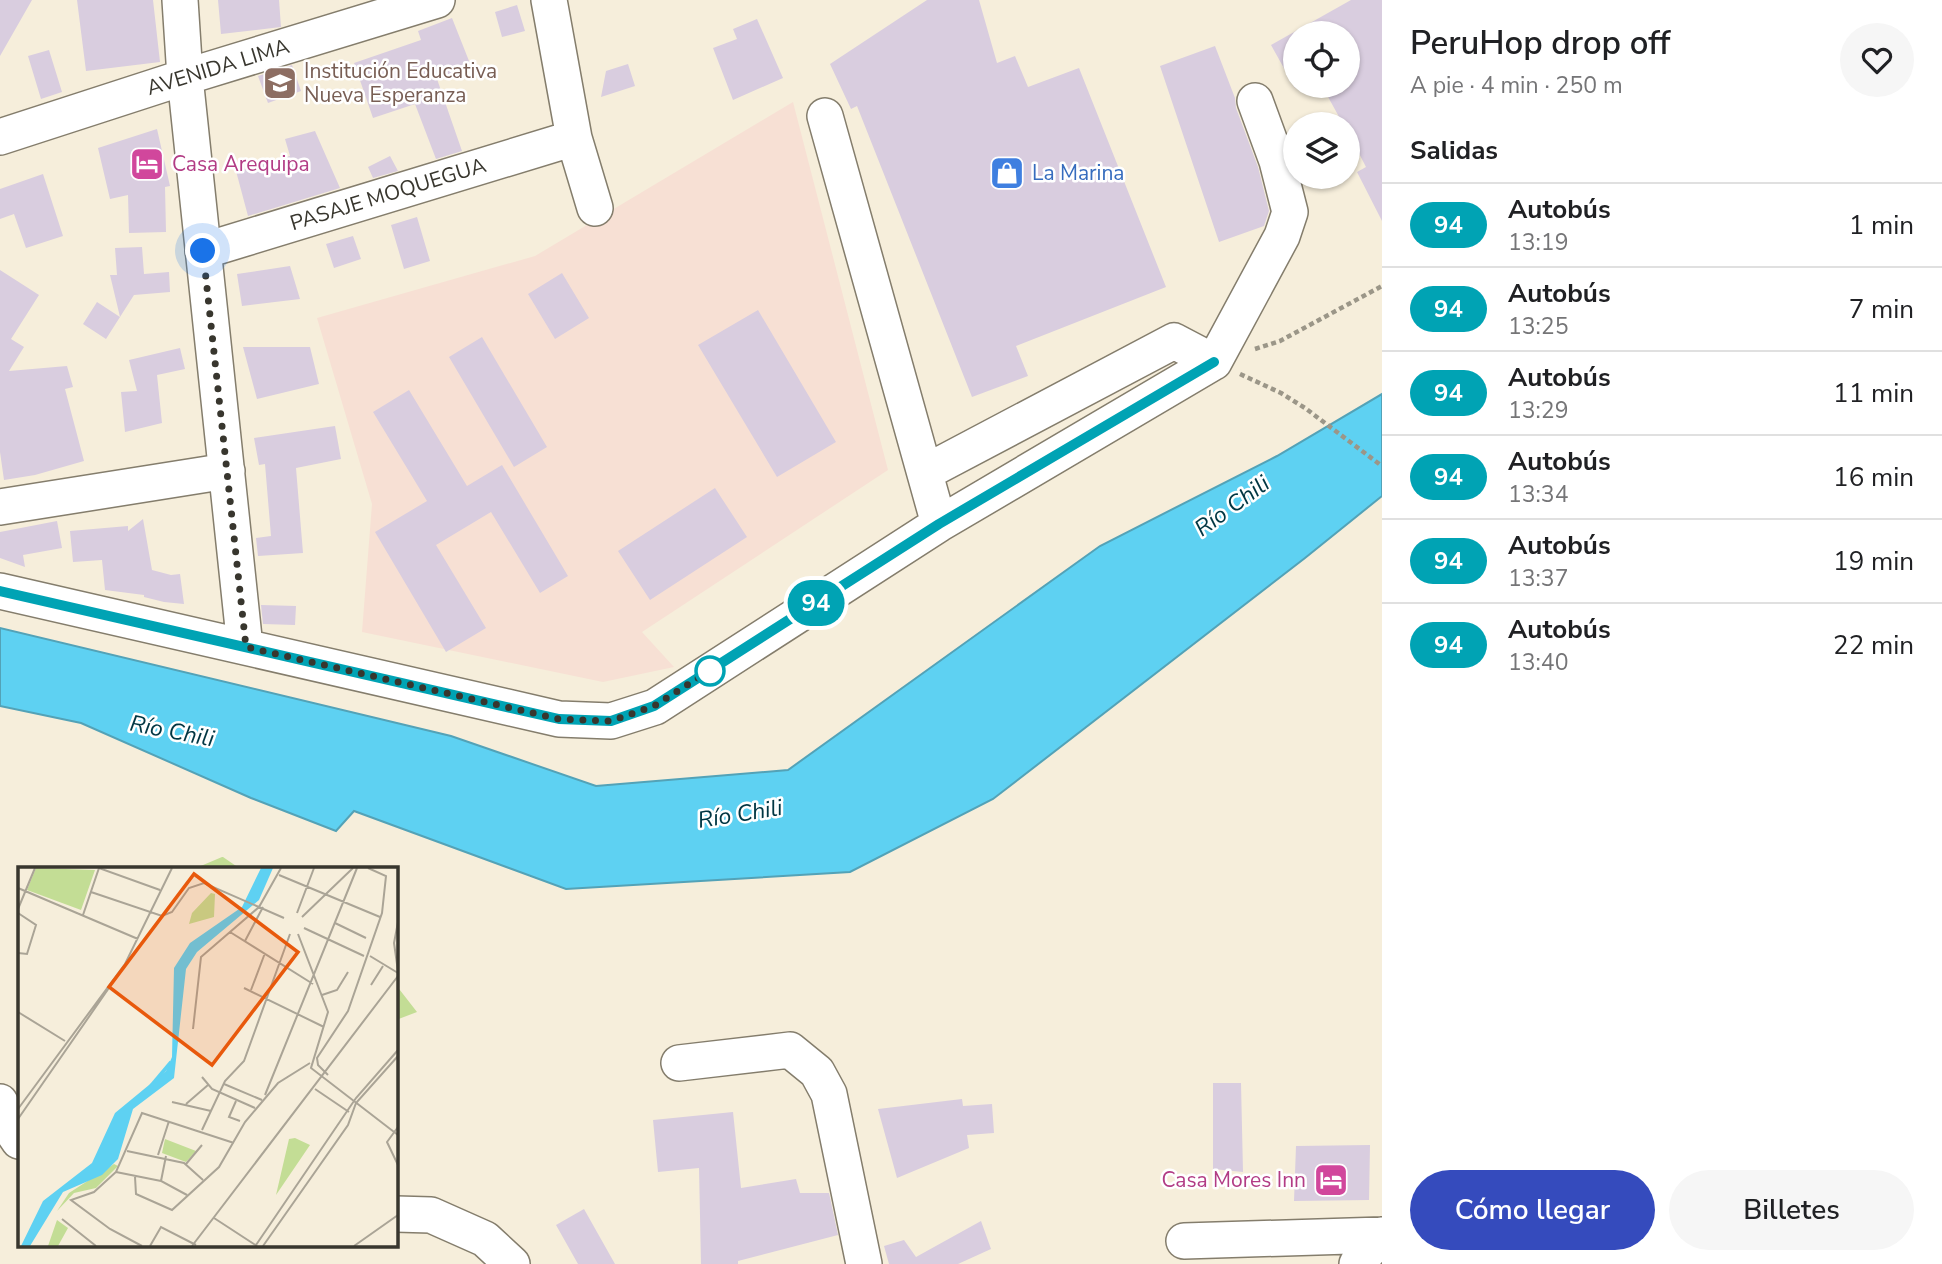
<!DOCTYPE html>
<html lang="es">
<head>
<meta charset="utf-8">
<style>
	:root { --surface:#fff; --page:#f6f6f6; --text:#202124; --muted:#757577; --line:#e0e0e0; --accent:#354bbd }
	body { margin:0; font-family:"Nunito Sans",sans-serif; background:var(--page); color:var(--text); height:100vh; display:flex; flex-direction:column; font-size:26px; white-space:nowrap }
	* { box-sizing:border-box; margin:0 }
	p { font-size:23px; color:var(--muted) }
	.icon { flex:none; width:38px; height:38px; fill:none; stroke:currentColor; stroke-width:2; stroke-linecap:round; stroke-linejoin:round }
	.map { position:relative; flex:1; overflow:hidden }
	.panel { display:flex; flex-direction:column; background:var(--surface); width:560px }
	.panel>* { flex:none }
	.badge { padding:0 14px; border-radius:23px; font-size:24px; line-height:46px }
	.fabs { position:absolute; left:1283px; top:21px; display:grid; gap:14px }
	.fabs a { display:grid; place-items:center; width:77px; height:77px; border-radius:50%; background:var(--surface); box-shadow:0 2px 5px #0004; font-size:35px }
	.you { position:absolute; width:35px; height:35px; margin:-18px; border:5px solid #fff; border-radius:50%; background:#1a73e8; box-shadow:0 0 0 10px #1a73e833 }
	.map>.badge { position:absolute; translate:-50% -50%; box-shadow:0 0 0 4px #fff }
	h2 { padding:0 28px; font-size:26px; line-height:63px }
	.round { display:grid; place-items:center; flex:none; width:74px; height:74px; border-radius:37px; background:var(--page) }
	.summary { display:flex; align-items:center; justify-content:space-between; height:119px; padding:0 28px }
	h1 { font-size:33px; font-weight:600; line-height:52px }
	.action { display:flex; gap:14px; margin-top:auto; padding:14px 28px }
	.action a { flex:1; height:80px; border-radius:42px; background:var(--accent); color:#fff; font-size:28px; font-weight:600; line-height:80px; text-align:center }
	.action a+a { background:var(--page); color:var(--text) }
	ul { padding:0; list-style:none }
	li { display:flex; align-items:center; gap:21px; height:84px; padding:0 28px; border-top:2px solid var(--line) }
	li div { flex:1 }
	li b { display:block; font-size:26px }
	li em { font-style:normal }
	li .badge { min-width:77px; font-weight:700; text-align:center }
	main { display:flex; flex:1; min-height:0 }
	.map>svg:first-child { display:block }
	.education { fill:#f7e0d4 }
	.green { fill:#c3dd95 }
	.water { fill:#5ed1f2; stroke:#53a2b7; stroke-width:2 }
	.building { fill:#d9cddf }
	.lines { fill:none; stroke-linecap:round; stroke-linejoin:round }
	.minor-casing { stroke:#847d6c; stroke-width:38 }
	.path { stroke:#9b9688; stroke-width:4.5; stroke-dasharray:5 3.5; stroke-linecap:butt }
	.minor { stroke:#fff; stroke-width:35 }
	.line-casing { stroke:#fff; stroke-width:16 }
	.line { stroke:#00a3b4; stroke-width:10 }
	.walk { stroke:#38362e; stroke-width:7; stroke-dasharray:0 12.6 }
	.stop-dot { fill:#fff; stroke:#00a3b4; stroke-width:3.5 }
	.labels { text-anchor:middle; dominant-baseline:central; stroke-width:5; stroke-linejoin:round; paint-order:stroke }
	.street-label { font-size:21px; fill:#38362e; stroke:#fff }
	.education-label { font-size:21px; fill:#785e54; stroke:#fff; text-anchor:start }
	.hotel-label { font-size:21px; fill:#b23c85; stroke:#fff; text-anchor:start }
	.shop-label { font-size:21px; fill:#366cbe; stroke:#fff; text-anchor:start }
	.water-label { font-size:23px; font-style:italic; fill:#003643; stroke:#fff }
	.inset-river { fill:none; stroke:#5ed1f2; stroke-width:3.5 }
	.inset-road { fill:none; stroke:#aaa496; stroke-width:2 }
	.view { fill:#e8590c; fill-opacity:0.15; stroke:#e8590c; stroke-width:3.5 }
	.inset-edge { fill:none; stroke:#38362e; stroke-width:3.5 }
</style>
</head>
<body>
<main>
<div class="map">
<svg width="1382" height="1264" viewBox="0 0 1382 1264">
	<rect width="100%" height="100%" fill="#f6eedb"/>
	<path class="education" d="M793,102l95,368 -246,162 32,35 -71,15 -241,-50 10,-128 -55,-186 218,-62z"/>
	<path class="green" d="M223,857l16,11h-43l26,-11z
		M396,985l21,27 -21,8z"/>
	<path class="water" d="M1382,394v102l-77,62 -312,241 -143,73 -284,17 -212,-78 -18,20 -85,-33 -170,-75 -81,-17v-78l451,108 145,50 192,-16 312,-224 177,-90z"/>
	<path class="building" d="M0,0h32l-32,56z
		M77,0h76l7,62 -74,9z
		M218,0h61l2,27 -60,7z
		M927,0h52l18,63 18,-7 13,31 51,-19 87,219 -150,59 12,30 -56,21 -115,-291 -6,3 -21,-45z
		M1351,0h31v221l-25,-49 9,-5 -18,-35v-8h-5l-21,-38h26v-53h-53v55l-24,-43z
		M517,5l8,26 -23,6 -7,-25z
		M452,18l19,48 -34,13 25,72 -26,8 -21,-55 -42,14 -19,-55 67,-23 -3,-9z
		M757,19l26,59 -50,22 -20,-52 24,-9 -4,-10z
		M1215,46l20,52 1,10 22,59 11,44 -5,15 -45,16 -59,-176z
		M49,50l13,42 -21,7 -13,-43z
		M628,64l7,22 -34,11 5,-26z
		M292,65l9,26 -33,12 -10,-27z
		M157,129l13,57 -5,1 1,45 -37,1 -1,-38 -18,4 -12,-51z
		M315,131l25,57 -92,28 -12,-45 54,-15 -5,-17z
		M390,156l8,15 -25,7 -5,-11z
		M43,174l20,62 -37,12 -12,-34 -14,5v-30z
		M417,217l13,44 -26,8 -13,-44z
		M353,236l8,23 -27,9 -8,-24z
		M142,247l2,27 25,-2 1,20 -36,3 -28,44 -23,-15 14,-22 23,15 -10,-42h7l-2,-27z
		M290,266l10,33 -58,7 -5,-32z
		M0,270l39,25 -28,44 13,8 -15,24 58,-5 6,21 -8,2 19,72 -49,14 -31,5 -4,-28z
		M562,273l27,45 -34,21 -27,-45z
		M758,310l78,132 -59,35 -79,-132z
		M482,337l65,110 -33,20 -65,-110z
		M243,347h67l9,37 -62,15z
		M180,348l5,21 -28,6 5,48 -37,9 -4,-40 16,-1 -8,-31z
		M409,390l58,96 35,-21 66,111 -28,17 -49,-81 -55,33 50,83 -40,24 -71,-120 52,-31 -54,-89z
		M335,426l6,33 -45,9 7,85 -45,3 -2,-18 15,-2 -6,-72 -6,1 -5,-27z
		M715,488l32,49 -97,63 -32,-49z
		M143,519l9,51 19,5 9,-1 4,30 -20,-2 -20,-5v-2l-39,-5 -3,-30 -29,2 -3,-31 58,-5v5z
		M57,521l5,27 -39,7 2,12 -25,-9v-26z
		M261,605l35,1 -1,19 -32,-1z
		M1213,1083h28l2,89 -30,-3z
		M962,1099l1,7 29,-2 2,29 -27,2 2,13 -72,30 -19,-69z
		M733,1112l8,76 55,-9 4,14h29l9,42 -100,26v3h-37l-2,-96 -41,4 -5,-52z
		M1370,1145l-1,55 -75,1 2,-55z
		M584,1209l31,55h-37l-22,-39z
		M981,1221l10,28 -33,15h-69l-5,-18 20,-6 12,17z"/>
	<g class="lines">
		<g class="minor-casing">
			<path id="minor" d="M180,0l5,77 60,570
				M549,0l25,138 21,70
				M825,116l114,408
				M0,137l185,-60 252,-77
				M203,251l371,-113
				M1214,362l68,-126 8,-24 -13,-51 -22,-60
				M926,472l248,-131 40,21
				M0,507l227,-36
				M0,591l559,128 52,2 44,-14 284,-183 275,-162
				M679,1063l111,-13 27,22 12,22 35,170
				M0,1102l12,29 7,10
				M396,1214l35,1 54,24 27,25
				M1184,1241l198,-6
				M1357,1264l25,-29"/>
		</g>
		<path class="path" d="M1255,349l25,-8 102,-55
			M1240,374l41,19 24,15 77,58"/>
		<use href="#minor" class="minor"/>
	</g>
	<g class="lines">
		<g class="line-casing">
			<path id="line" d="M0,591l559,128 52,2 43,-15 285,-182 275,-162"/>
		</g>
		<use href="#line" class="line"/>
		<path class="walk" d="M203,251l43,396 313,72 52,2 43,-15 66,-42 -10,7"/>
	</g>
	<defs>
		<g id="school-square" transform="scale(1.75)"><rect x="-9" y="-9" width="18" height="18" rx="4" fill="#8d6e63" stroke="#fff"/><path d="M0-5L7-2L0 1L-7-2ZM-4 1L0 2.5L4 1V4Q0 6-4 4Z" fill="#fff"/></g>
		<g id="hotel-square" transform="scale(1.75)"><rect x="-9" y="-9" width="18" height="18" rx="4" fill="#d1479c" stroke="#fff"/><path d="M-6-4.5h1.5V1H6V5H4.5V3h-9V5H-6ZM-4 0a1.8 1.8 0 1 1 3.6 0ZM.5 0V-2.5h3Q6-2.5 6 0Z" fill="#fff"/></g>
		<g id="shop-square" transform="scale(1.75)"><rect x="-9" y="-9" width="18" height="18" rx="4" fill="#3f7fe0" stroke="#fff"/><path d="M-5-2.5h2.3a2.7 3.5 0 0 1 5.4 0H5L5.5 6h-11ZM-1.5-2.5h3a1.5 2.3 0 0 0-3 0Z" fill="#fff"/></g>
	</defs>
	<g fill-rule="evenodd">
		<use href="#school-square" x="280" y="83"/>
		<use href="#hotel-square" x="147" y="164"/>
		<use href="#shop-square" x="1007" y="173"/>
		<use href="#hotel-square" x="1331" y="1180"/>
	</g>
	<circle class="stop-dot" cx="710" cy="671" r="14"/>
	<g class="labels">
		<g class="street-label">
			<text transform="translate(218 67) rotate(-17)">AVENIDA LIMA</text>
			<text transform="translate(388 194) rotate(-17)">PASAJE MOQUEGUA</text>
		</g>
		<g class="education-label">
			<text x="304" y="71">Institución Educativa<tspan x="304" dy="24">Nueva Esperanza</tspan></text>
		</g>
		<g class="hotel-label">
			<text x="172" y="164">Casa Arequipa</text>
			<text x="1306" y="1180" text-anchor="end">Casa Mores Inn</text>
		</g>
		<g class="shop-label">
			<text x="1032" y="173">La Marina</text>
		</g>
		<g class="water-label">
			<text transform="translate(1232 506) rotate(-36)">Río Chili</text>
			<text transform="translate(172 731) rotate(11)">Río Chili</text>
			<text transform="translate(740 814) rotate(-9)">Río Chili</text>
		</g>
	</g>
	<g transform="translate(18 867)">
		<rect width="380" height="380" fill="#f6eedb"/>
		<path d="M18,1l59,2 -14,40 -54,-20zM193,26l4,1 -1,23 -25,7 3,-11zM277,271l15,7 -34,50 13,-56zM147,272l31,12 -10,11 -24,-9zM96,297l4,2 -22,22 -22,5 -17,18 12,-18zM39,353l11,8 -10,18h-10z" fill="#c3dd95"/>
		<path d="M243,1h12l-14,32 -62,52 -11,17 -12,109 -41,31 -15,50 -16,16 -39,17 -33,54h-9l22,-45 49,-38 23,-50 51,-42 6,-14 2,-89 16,-25 52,-36z" fill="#5ed1f2"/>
		<path class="inset-river" d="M132,220l21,-25"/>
		<path class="inset-road" d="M261,8l101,42M0,21l120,51M73,25l71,24 10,-4 17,-24 15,-5 80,35M0,42l17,-41M0,46l18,12 -9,29 -9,-1M279,46l17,-45M65,48l16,-47 61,22M284,50l51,-49M380,55l-4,21 4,28M317,56l31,15M286,61l60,28M212,65l83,52M280,67l30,78 -17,56 87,67M227,74l18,-34M352,89l28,17M353,118l12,-19M226,121l80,39M233,123l14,-37M304,128l15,-5 11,-18M0,145l47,29M175,162l8,-72 58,-50 22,-39M310,208l-10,-10 -1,-7 31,-47 34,-98 4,-37 -18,-8M184,210l10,12 43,19M206,217l38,16M297,222l34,23M247,228l92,-227M218,234l-7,16 11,4M154,235l39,9M168,237l22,-19M0,242l107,-145 47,-96M0,252l93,-134M380,260l-11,15 11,23M184,263l23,-49 19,-20 46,-127M109,284l57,12 19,17M140,288l11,-34M148,289l-5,25 26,14M168,297l16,-19M98,305l45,9M117,310l1,17 36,16 47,-43 26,-45 33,-39 32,-20M196,351l43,28M44,352l34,27M238,378l100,-147 42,-48M124,379l-32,-17 -39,-29 23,-8 22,-20 26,-59 92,30M132,379l11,-19 35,18M174,379l206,-270M245,379l85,-121 8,-22 42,-47M336,379l44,-31"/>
		<path class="view" d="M176,7l104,78 -86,113 -103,-78z"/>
		<rect width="380" height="380" class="inset-edge"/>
	</g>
</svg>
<div class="fabs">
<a><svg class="icon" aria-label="locate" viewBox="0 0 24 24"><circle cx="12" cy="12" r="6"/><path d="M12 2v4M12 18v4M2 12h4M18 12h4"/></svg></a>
<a><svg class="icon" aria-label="layers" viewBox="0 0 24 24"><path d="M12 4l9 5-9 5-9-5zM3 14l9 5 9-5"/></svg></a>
</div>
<div class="you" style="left:203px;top:251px"></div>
<b class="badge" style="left:816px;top:603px;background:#00a3b4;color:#fff">94</b>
</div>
<section class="panel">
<div class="summary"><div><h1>PeruHop drop off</h1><p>A pie · 4 min · 250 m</p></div><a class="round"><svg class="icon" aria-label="heart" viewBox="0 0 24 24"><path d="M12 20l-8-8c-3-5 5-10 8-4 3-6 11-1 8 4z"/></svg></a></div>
<h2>Salidas</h2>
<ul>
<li><span class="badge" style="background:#00a3b4;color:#fff">94</span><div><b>Autobús</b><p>13:19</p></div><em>1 min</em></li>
<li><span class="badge" style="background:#00a3b4;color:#fff">94</span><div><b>Autobús</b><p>13:25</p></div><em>7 min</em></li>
<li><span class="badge" style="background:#00a3b4;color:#fff">94</span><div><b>Autobús</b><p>13:29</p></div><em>11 min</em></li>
<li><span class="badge" style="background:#00a3b4;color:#fff">94</span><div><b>Autobús</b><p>13:34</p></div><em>16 min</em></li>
<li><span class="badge" style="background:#00a3b4;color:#fff">94</span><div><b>Autobús</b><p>13:37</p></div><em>19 min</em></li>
<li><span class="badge" style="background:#00a3b4;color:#fff">94</span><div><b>Autobús</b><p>13:40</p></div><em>22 min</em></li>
</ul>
<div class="action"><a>Cómo llegar</a><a>Billetes</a></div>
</section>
</main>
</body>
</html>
